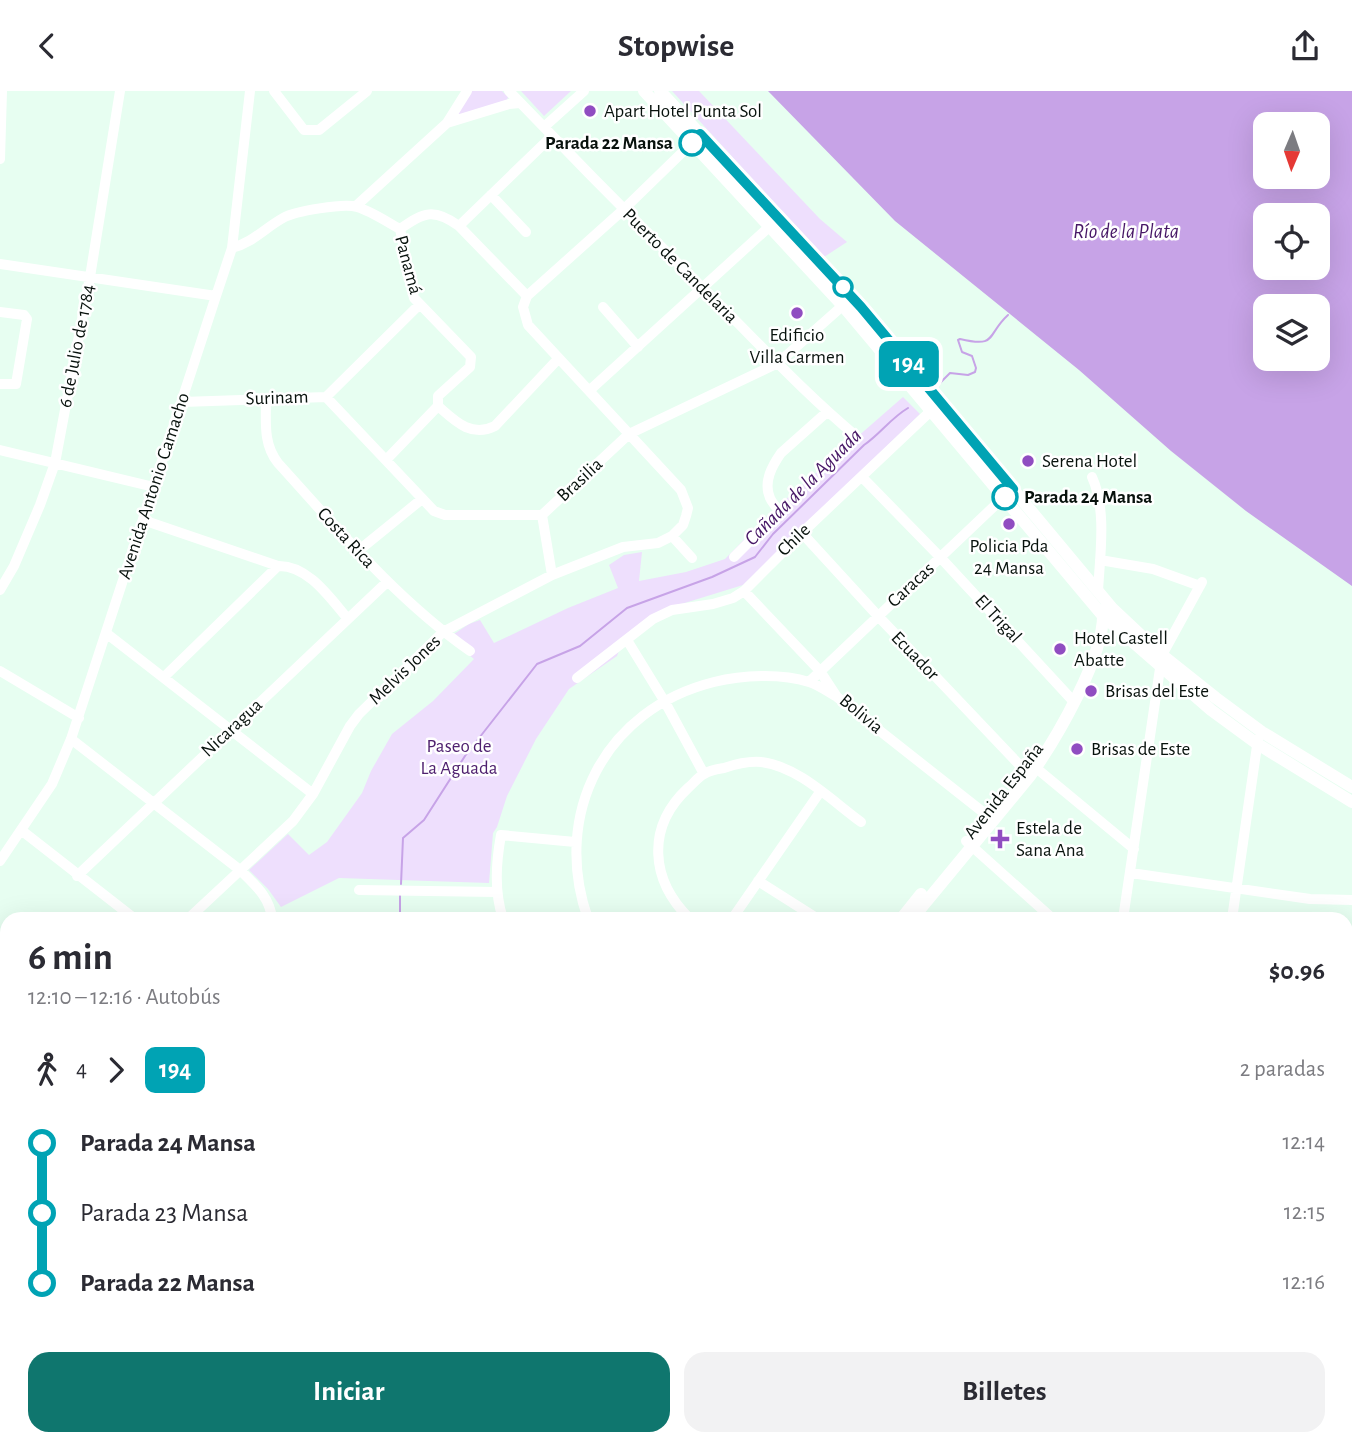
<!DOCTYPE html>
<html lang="es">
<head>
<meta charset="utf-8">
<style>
	:root { --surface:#fff; --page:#f2f2f3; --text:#2b2b33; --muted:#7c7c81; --accent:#0f766e }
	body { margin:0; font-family:"Alegreya Sans",sans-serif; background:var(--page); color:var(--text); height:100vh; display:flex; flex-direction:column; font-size:26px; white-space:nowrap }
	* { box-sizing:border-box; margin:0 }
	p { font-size:23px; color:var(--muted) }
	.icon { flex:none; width:38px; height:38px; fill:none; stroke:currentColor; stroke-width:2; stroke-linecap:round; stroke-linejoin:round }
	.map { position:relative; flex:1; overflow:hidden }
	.drawer { position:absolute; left:0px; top:821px; width:1353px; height:534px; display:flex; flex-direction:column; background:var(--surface); border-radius:21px 21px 0 0; box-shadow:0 7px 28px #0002 }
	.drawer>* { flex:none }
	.badge { padding:0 14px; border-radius:10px; font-size:24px; line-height:46px }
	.needle { width:46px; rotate:182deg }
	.controls { position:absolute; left:1253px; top:21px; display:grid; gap:14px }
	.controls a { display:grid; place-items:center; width:77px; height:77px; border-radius:14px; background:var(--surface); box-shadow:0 7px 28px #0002; font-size:35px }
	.map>.badge { position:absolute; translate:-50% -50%; box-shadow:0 0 0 4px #fff }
	.legs { display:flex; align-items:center; gap:10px; height:77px; padding:0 28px; font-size:23px }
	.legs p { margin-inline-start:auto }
	.overview { display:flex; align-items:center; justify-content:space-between; height:119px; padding:0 28px }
	h1 { font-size:38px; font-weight:600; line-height:52px }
	.action { display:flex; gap:14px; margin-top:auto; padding:14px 28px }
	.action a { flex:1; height:80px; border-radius:21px; background:var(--accent); color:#fff; font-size:28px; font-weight:600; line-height:80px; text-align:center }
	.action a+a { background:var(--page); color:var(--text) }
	ul { padding:0 28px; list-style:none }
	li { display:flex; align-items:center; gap:24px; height:70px; font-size:26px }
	li i { display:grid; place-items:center; width:10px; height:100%; margin:0 9px; background:currentColor }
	li i::after { content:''; width:18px; height:18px; margin:-9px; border:5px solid; border-radius:50%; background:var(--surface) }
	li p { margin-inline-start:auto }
	li:first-child i { background:linear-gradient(#0000 50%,currentColor 0) }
	li:last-child i { background:linear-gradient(currentColor 50%,#0000 0) }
	header { display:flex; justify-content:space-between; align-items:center; height:91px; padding:0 28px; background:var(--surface); font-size:32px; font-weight:600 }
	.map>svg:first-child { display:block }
	.green { fill:#eedffd }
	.water { fill:#c7a3e7; fill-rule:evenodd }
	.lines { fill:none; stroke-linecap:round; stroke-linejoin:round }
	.stream { stroke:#c7a3e7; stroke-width:2 }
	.minor { stroke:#fff; stroke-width:10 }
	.major { stroke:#fff; stroke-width:12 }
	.line-1-casing { stroke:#fff; stroke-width:16 }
	.line-1 { stroke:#00a3b4; stroke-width:10 }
	.poi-dot { fill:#904dc1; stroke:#fff; stroke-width:2.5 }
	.stop-1-dot { fill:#fff; stroke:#00a3b4; stroke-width:3.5 }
	.labels { text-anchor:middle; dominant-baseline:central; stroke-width:5; stroke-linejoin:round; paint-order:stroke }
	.poi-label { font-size:19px; fill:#08120d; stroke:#fff; text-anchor:start }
	.stop-label { font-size:19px; font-weight:bold; fill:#08120d; stroke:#fff; text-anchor:end }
	.street-label { font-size:19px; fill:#08120d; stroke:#fff }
	.park-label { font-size:19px; fill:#4f216f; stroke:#fff }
	.water-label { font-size:21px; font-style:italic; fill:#471766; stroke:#fff }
</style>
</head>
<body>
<header><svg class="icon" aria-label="back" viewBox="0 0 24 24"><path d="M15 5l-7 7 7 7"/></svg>Stopwise<svg class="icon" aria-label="share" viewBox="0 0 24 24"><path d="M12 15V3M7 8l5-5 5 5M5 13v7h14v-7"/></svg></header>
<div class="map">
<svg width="1352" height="1354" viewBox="0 0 1352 1354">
	<rect width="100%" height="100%" fill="#e7fef1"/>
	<path class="green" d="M472,0h30l6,6 -1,3 -49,15 -1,-1z
		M521,0h50l-27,25z
		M672,0h27l121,128 27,23 -23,15z
		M903,306l17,17 -177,171 -81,25 -38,27 -7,19 -48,33 -33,50 -29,57 -10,31 -4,6 -4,50 -150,-5 -58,29 -13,-18 -19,-19 39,-36 21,21 18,-13 35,-49 9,-22 21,-37 41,-33 41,-42 -26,-21 21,-14 11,-4 14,23 74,-35 50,-20 -9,-23 15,-10 18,-3 -3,29 47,-9 39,-13 44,-45z
		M0,1018l7,9v46l-7,7z
		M513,1348h69l4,6h-83z
		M587,1348h64l-10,6h-50z"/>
	<path class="water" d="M768,0h584v495l-106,-75 -75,-60 -92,-81 -184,-149zM1318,33v53h-53v-53zM1318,124v53h-53v-53zM1265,215h53v53h-53z"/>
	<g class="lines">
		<path class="stream" d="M936,296l14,-14 18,2 7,-3 1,-4 -4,-12 -10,-4 -4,-12 2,-1c38,9 26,-4 48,-24
			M401,793l2,-46 21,-18 41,-64 72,-92 43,-18 47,-38 85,-31 43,-20 18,-23 91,-89c16,-11 27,-27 44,-37
			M400,828v-24"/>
		<path class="minor" d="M274,0l30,39h15l48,-39
			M509,0c70,73 141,145 213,216 44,44 86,89 134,129
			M447,32l62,-19 11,-1
			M544,36l40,-36
			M0,68l2,-68
			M491,104l35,37
			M356,115l91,-83 20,-32
			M459,135l93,-90
			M400,138c24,-17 34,-21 59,-3l68,70
			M232,157c20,-5 33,-20 51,-30 12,-7 61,-15 74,-11 14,4 30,15 43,22l14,69 57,59 -1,10 -32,29v10
			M0,173l216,32
			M603,216l35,40
			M0,221l24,3 3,4 -11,65h-16
			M590,299l179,-163
			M326,306l108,114 11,4h97l87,-81 149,-71 70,-62
			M266,308c0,23 -3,45 12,64 60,66 118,136 192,188
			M182,311l144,-5 93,-92
			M0,359l154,37
			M386,369l52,-54c17,15 33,32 57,20l63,-67
			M862,386l78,80 134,145
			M1092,386c15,33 8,78 6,114
			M542,424l10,60
			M143,429l135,46c30,-1 52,32 70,53
			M802,442l76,83 152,160
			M672,445l20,22
			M358,460l64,-52
			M734,466l45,-45c-2,-5 -7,-9 -9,-14 -7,-16 2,-32 11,-45l46,-41
			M1100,469l53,9 47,17
			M0,499l14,-24 26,-61 15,-42 35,-186 30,-186
			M744,500l76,80 17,26 156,123
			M106,542l207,161
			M627,549l38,62 39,72
			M0,580l79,47
			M164,586l114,-111
			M577,587l76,-59 19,-9 41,-6 20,-6 11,-7 62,-62 129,-122
			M809,591l198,-188
			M71,648l169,131c15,15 30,27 32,49
			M1030,672l104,86
			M21,739l114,89
			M966,750l87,78
			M0,770l52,-77 19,-45 145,-443 16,-48 18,-157
			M1131,782l179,26 42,1
			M77,785l310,-294
			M758,790l60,38
			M359,799l138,2
			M188,828l105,-98 20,-27 37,-68 9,-12 84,-82 109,-57 71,-28 35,-4 14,-7 11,-11 3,-9 2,-8 -7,-18 -153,-165 -5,-18 4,-11 96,-86 73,-71
			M503,828c-9,-28 -7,-56 -2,-84l74,7
			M588,828c-37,-105 17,-210 126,-237 28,-7 67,-9 95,0 10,3 19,10 28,15
			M690,828c-40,-39 -44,-92 -2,-131 5,-4 10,-11 16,-14 6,-4 14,-5 20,-6 12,-4 25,-7 37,-6 37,4 71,39 100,60
			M732,828l88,-127
			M1123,828l39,-264 40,-73
			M1232,828l26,-180
			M1346,852l6,-11
			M1346,980l6,-1
			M1346,1101h6
			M1346,1218l6,4
			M0,1256h7
			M1346,1328l6,-7
			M684,1348l15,6
			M1095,1348l18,6
			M30,1354v-6
			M111,1354l121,-4
			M312,1354l5,-6
			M771,1354l3,-6
			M892,1354l4,-6
			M1050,1354l1,-6
			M1158,1354l1,-6
			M1313,1354l8,-6"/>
		<path class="major" d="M644,0l199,215 260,310 108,94 45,33 96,59
			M660,0l201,216 251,301 50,47 54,43 46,34 90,55
			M901,828l20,-25
			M912,828l118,-143c26,-37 76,-121 73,-166
			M0,968l7,8
			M0,999l7,8
			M232,1348v6
			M240,1348v6
			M438,1354l10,-6
			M452,1354l9,-6"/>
	</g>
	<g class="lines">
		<g class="line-1-casing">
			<path id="line-1" d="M692,52l8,-9 161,173 152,182 -8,8"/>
		</g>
		<use href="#line-1" class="line-1"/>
	</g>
	<g class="poi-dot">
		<circle cx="590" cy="20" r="7"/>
		<circle cx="797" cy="222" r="7"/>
		<circle cx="1028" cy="370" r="7"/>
		<circle cx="1009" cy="433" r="7"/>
		<circle cx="1060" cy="558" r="7"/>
		<circle cx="1091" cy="600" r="7"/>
		<circle cx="1077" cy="658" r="7"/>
		<path d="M996.5 737.5h7v7h7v7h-7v7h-7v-7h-7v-7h7z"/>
	</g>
	<g class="stop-1-dot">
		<circle cx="692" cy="52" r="12"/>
		<circle cx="843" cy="196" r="9"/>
		<circle cx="1005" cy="406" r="12"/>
	</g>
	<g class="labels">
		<g class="poi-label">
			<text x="604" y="20">Apart Hotel Punta Sol</text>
			<text x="797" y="244" text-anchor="middle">Edificio<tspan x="797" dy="22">Villa Carmen</tspan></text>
			<text x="1042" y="370">Serena Hotel</text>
			<text x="1009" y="455" text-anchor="middle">Policia Pda<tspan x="1009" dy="22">24 Mansa</tspan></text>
			<text x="1074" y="547">Hotel Castell<tspan x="1074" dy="22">Abatte</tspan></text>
			<text x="1105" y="600">Brisas del Este</text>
			<text x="1091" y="658">Brisas de Este</text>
			<text x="1016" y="737">Estela de<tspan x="1016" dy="22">Sana Ana</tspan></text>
		</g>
		<g class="stop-label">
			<text x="673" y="52">Parada 22 Mansa</text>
			<text x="1024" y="406" text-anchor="start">Parada 24 Mansa</text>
		</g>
		<g class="street-label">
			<text transform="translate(408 174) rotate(75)">Panamá</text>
			<text transform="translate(680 175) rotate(45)">Puerto de Candelaria</text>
			<text transform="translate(77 255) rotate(-79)">6 de Julio de 1784</text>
			<text transform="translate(277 307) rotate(-2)">Surinam</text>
			<text transform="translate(580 389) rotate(-43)">Brasilia</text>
			<text transform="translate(154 395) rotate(-72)">Avenida Antonio Camacho</text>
			<text transform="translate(346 447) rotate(47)">Costa Rica</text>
			<text transform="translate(794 449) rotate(-44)">Chile</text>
			<text transform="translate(911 494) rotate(-43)">Caracas</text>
			<text transform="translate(998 528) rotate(47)">El Trigal</text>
			<text transform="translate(915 565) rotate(46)">Ecuador</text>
			<text transform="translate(405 579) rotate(-44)">Melvis Jones</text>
			<text transform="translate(861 623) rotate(40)">Bolivia</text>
			<text transform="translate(232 637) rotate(-43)">Nicaragua</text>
			<text transform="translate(1004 700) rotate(-52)">Avenida España</text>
		</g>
		<g class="park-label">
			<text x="459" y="655">Paseo de<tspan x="459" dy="22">La Aguada</tspan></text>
		</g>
		<g class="water-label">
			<text x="1126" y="140">Río de la Plata</text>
			<text transform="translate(803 396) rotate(-45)">Cañada de la Aguada</text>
		</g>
	</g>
</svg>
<div class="controls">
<a><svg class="needle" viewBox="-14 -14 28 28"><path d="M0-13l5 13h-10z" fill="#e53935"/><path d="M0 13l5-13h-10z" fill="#7c7c81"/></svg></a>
<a><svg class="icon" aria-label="locate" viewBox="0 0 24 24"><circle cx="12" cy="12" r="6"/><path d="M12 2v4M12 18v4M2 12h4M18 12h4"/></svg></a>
<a><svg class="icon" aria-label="layers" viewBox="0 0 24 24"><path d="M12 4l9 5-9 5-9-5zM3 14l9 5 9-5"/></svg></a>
</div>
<b class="badge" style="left:909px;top:273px;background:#00a3b4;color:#fff">194</b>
<section class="drawer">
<div class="overview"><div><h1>6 min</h1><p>12:10 – 12:16 · Autobús</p></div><b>$0.96</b></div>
<div class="legs"><svg class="icon" aria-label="walk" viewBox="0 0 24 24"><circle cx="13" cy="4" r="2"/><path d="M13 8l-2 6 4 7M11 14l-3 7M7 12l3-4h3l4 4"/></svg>4<svg class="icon" aria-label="forward" viewBox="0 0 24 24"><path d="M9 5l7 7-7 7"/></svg><b class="badge" style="background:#00a3b4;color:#fff">194</b><p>2 paradas</p></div>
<ul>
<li><i style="color:#00a3b4"></i><b>Parada 24 Mansa</b><p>12:14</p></li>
<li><i style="color:#00a3b4"></i><span>Parada 23 Mansa</span><p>12:15</p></li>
<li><i style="color:#00a3b4"></i><b>Parada 22 Mansa</b><p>12:16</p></li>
</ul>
<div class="action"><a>Iniciar</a><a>Billetes</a></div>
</section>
</div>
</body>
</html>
